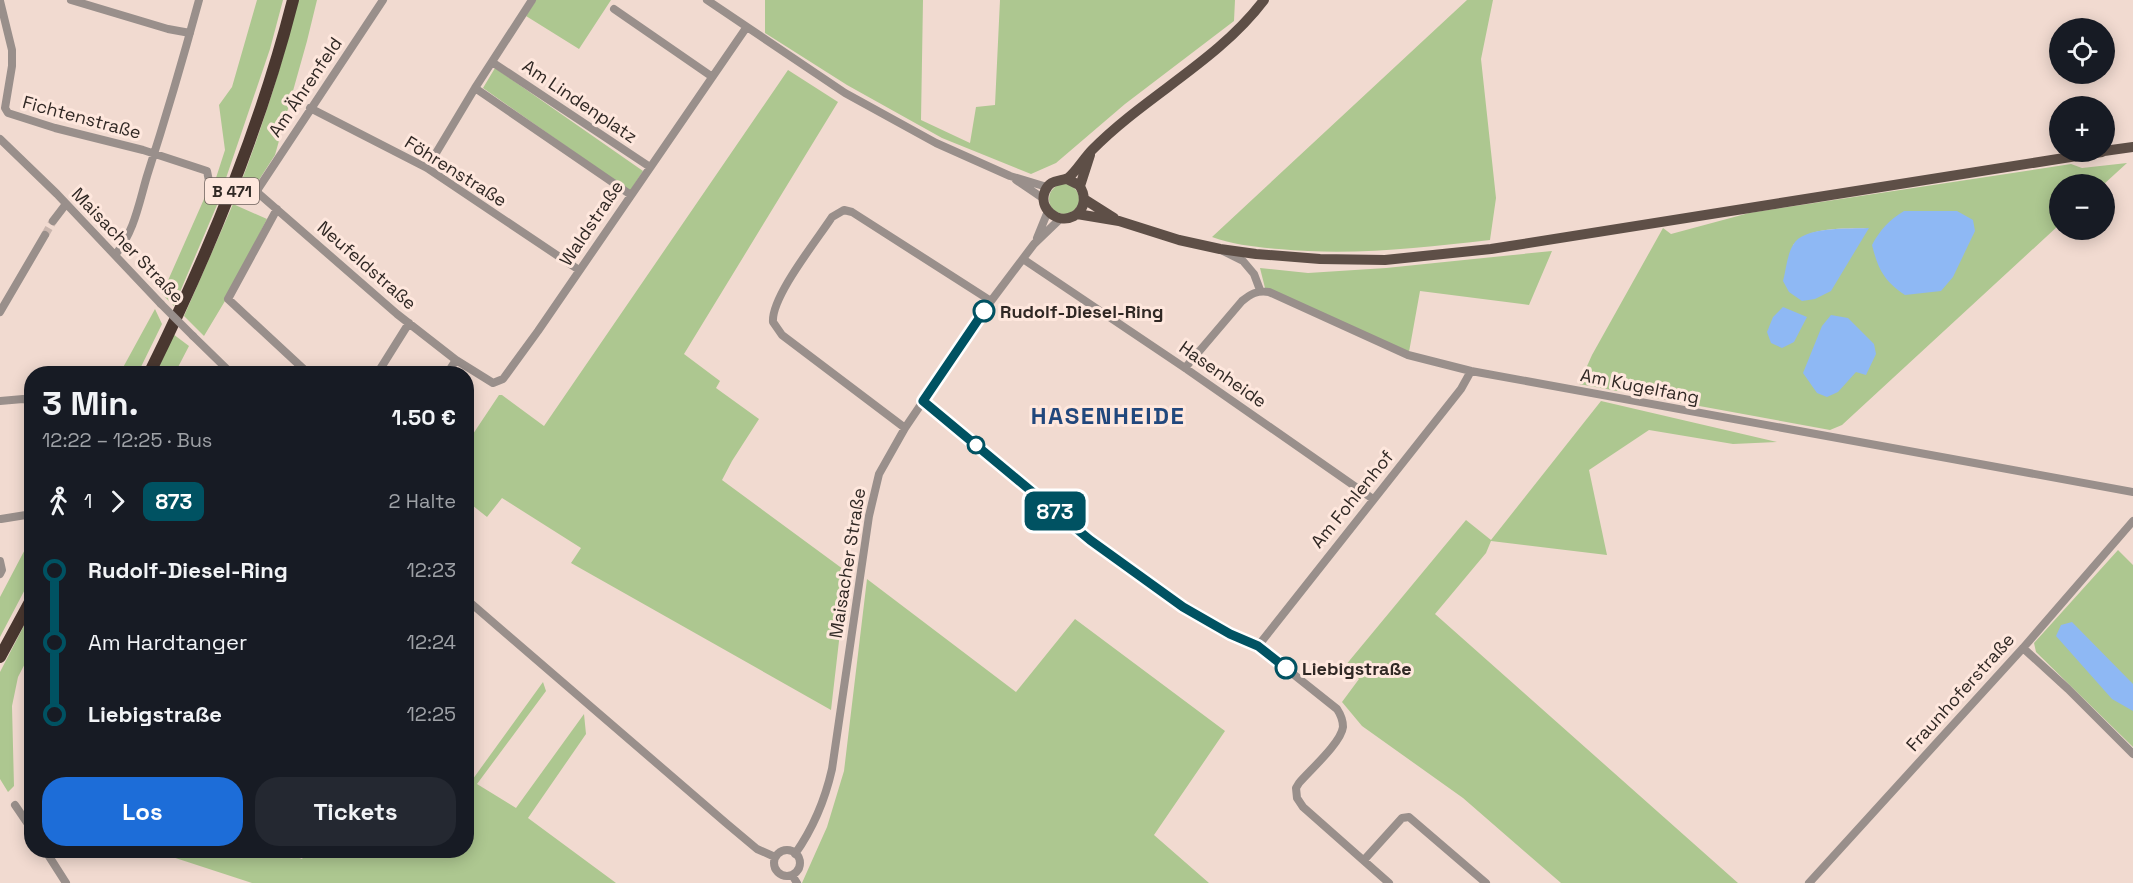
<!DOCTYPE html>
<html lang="de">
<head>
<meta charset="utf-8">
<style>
	:root { --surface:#171b24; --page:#242831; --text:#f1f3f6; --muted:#9ea1a6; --accent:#1d6dd8 }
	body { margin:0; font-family:"Space Grotesk",sans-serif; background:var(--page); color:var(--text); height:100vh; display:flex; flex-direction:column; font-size:22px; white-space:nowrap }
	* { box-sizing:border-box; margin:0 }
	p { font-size:20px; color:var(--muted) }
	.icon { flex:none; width:33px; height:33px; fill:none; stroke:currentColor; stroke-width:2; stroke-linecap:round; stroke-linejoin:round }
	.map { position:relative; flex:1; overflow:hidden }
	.details { position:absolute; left:24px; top:366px; width:450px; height:492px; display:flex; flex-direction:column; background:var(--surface); border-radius:24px; box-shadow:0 3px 15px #0003 }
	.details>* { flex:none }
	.badge { padding:0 12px; border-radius:9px; font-size:21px; line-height:39px }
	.controls { position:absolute; left:2049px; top:18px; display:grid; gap:12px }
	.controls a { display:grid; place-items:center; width:66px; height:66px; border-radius:50%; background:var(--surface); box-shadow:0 3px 15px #0003; font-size:30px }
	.map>.badge { position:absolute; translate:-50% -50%; box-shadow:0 0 0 3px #fff }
	.legs { display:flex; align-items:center; gap:9px; height:66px; padding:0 18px; font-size:20px }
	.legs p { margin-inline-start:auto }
	.overview { display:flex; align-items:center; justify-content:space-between; height:102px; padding:0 18px }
	h1 { font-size:33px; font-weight:800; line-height:45px }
	.primary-button { display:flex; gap:12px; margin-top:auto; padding:12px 18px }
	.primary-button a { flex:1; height:69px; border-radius:24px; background:var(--accent); color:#fff; font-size:24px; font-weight:800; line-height:69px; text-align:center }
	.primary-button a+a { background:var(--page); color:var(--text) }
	ul { padding:0 18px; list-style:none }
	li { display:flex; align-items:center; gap:21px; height:72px; font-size:22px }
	li i { display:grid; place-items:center; width:9px; height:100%; margin:0 8px; background:currentColor }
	li i::after { content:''; width:15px; height:15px; margin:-8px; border:4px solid; border-radius:50%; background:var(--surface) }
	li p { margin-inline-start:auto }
	li:first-child i { background:linear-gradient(#0000 50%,currentColor 0) }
	li:last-child i { background:linear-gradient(currentColor 50%,#0000 0) }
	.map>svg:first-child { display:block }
	.green { fill:#adc790; fill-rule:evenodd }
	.water { fill:#8eb8f4 }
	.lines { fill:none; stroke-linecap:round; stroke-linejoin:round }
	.minor-tunnel { stroke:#cab6ae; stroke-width:8; stroke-dasharray:8 4; stroke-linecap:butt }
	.minor { stroke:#998f8b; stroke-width:8 }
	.major { stroke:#5e4f47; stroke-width:10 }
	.highway { stroke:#4a3830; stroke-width:12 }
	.minor-bridge { stroke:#998f8b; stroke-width:8 }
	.line-1-casing { stroke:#fff; stroke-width:14 }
	.line-1 { stroke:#005262; stroke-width:9 }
	.stop-1-dot { fill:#fff; stroke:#005262; stroke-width:3 }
	.labels { text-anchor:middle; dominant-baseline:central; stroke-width:6; stroke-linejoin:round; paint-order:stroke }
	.shield { fill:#fee7dd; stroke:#6e615c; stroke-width:1.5 }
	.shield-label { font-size:16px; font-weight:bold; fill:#302824 }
	.street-label { font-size:18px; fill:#302824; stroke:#fee7dd }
	.stop-label { font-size:18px; font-weight:bold; fill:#302824; stroke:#fee7dd; text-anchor:start }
	.district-label { font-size:24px; font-weight:bold; letter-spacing:1.5px; fill:#21477c; stroke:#fee7dd }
</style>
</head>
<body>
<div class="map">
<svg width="2133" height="883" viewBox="0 0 2133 883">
	<rect width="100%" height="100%" fill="#f1dad0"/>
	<path class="green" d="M257,0h26l-13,49 -46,135 -9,-3 10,-31 -6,-45 13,-18z
		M298,0h19l-10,41 -32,114 -29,45 -10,-5c25,-63 46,-129 62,-195z
		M536,0h75l-32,49 -53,-33z
		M765,0h158l-2,120 49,23 6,-36 19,-2 5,-105h235l-1,21 -109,83 -69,59 -25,11 -89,-36 -95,-53 -82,-52z
		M1467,0h26l-12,59 15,139 -6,42c-71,8 -139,16 -211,9 -23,-2 -45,-4 -67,-12z
		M495,68l148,103 -13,20 -147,-103z
		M788,70l50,32 -154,252 36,27 -4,7 43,31 -27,42 -10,19 125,92 -16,138 -260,-147 10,-15 -79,-50 -15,19 -20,-16v-58l32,-48h3l42,31z
		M2127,163l-23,21h-44l-1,41 -217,200 -12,5 -251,-46 13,-29 71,-127 8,6 78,-21 322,-49 11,4zM1868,228l-75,17c17,-19 50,-16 75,-17z
		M1049 199a15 15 0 1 1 30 0a15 15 0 1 1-30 0Z
		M208,190l12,8 -46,108 -12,-12z
		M233,204l34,15 -42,82 -21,35 -20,-20z
		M1552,251l-23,54 -109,-14 -11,61 -144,-64 -5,-20 48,5 78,-5z
		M155,309l7,15 -24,49h-18z
		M173,334l16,12 -14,27 -19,1z
		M1601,401l176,41 -44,2 -84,-14 -60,40 18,85 -116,-14 -5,12 -51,61 303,269h-177l-98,-85 -101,-72 -20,-24 17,-23 -14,-13 121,-146 25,20z
		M31,538v40l-31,59v-40z
		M2118,550l15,15v182l-97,-95 -2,-9z
		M867,579l149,113 59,-73 150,112 -71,104 55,48h-407l25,-56 17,-56z
		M31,612v40l-13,25 -6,29 2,80 -6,6 -8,-13v-107z
		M543,682l3,9 -69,93 39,24 68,-94 2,20 -58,84 88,65h-364l-98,-32h128l20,8 5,-8 159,-1 1,-69 3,2z"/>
	<path class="water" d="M1904,211h53l16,9 2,11 -22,46 -12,14 -36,4c-21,-14 -27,-26 -33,-50 8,-15 17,-25 32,-34z
		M1869,228l-38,63 -16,8 -13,2 -13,-9 -6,-11c3,-11 4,-26 10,-36 10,-19 56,-16 76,-17z
		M1783,307l24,10 -13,25 -12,6 -11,-5 -4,-11 6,-15z
		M1831,315l17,3 26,26 2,10 -10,21 -10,-3 -18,20 -11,5 -10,-4 -14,-20 19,-47z
		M2072,622l61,62v27l-21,-12 -56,-63 5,-11z"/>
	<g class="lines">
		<path class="minor-tunnel" d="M45,235l8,-14"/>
		<path class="minor" d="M71,0l97,29 22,4
			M383,0l-125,189v4l139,121 59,46
			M707,0l138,93 91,50 74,33 37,11
			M0,1l12,49v16l-7,42 3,5 47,15 88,22 64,21 2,10 3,3
			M614,9l97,67
			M492,62l158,105
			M475,88l156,107
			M310,108l117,60 152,102
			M0,139l57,55 104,110
			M427,168l48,-80 57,-88
			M1016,180l28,19
			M277,209l-49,90 81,75
			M53,221l13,-17
			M1037,238l11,-27
			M1223,251l20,10 11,13 6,16
			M115,255c19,-22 24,-52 32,-79 19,-59 36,-117 52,-176
			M1023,259l162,109 188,131
			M0,312l45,-77
			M193,336l39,38
			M1185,368l57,-67c9,-7 15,-11 27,-9l139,63 63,16 662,121
			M377,374l32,-51
			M447,374l9,-14 37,23 10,-4 35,-48 208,-303
			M0,401l23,-2 9,2
			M923,401l167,139 93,67 47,28 28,11 79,63c4,6 6,11 6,18 -2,16 -34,44 -44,56l-3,5 1,10 6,9 86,76
			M905,428l-123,-93 -9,-13c-2,-25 44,-82 59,-105l12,-7 8,2 139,89
			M1,519l31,-5
			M0,561l2,9 -2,4
			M466,599l260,224 31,26 18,8
			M1258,646l203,-257 10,-18
			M2023,648l45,41 65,65
			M15,805l17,25
			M45,850l21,33
			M774 863a13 13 0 1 1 26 0a13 13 0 1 1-26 0Z
			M795,854c19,-27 30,-54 37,-85l37,-253 10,-42 26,-46 86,-127 43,-57 26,-25
			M1364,860l38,-42 7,-1 77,66
			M792,875l5,8
			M1809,883l214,-235 110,-127"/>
		<path class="major" d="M2104,151l29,-4
			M1067,179l12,6c7,10 7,24 -5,31 -17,9 -36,-8 -29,-25 5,-12 14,-9 23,-13 7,-5 17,-21 24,-28 53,-54 126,-89 172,-150
			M1080,186l10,-31
			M1084,199l30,19
			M1077,214l42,7 60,19 41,9 36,5 64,5 65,1 106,-11 611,-97"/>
		<path class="highway" d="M149,374c60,-121 111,-244 144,-374
			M0,657l32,-59"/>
		<path class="minor-bridge" d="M161,304l32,32"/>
	</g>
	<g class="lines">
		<g class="line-1-casing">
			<path id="line-1" d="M984,311l-61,90 167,139 93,67 47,27 28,12 28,22"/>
		</g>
		<use href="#line-1" class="line-1"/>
	</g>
	<g class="stop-1-dot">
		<circle cx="984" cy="311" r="10"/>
		<circle cx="976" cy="445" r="8"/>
		<circle cx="1286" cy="668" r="10"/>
	</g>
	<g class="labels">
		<rect class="shield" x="205" y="178" width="54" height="26" rx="4.5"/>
		<g class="shield-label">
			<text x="232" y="191">B 471</text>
		</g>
		<g class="street-label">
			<text transform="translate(305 87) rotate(-56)">Am Ährenfeld</text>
			<text transform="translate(580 101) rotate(34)">Am Lindenplatz</text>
			<text transform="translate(82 117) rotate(15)">Fichtenstraße</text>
			<text transform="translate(456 171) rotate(32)">Föhrenstraße</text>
			<text transform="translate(591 223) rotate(-56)">Waldstraße</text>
			<text transform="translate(128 245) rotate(46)">Maisacher Straße</text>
			<text transform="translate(367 265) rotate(41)">Neufeldstraße</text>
			<text transform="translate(1223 374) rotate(35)">Hasenheide</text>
			<text transform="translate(1640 386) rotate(11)">Am Kugelfang</text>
			<text transform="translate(1352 499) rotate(-51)">Am Fohlenhof</text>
			<text transform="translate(847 563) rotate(-81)">Maisacher Straße</text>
			<text transform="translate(1960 692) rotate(-48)">Fraunhoferstraße</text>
		</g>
		<g class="stop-label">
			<text x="1000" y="311">Rudolf-Diesel-Ring</text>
			<text x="1302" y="668">Liebigstraße</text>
		</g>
		<g class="district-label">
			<text x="1108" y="415">HASENHEIDE</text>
		</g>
	</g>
</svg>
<div class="controls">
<a><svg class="icon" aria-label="locate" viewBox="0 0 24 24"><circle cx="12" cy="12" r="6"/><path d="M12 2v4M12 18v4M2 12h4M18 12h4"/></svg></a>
<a>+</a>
<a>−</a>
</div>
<b class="badge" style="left:1055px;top:511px;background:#005262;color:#fff">873</b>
<section class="details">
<div class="overview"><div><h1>3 Min.</h1><p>12:22 – 12:25 · Bus</p></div><b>1.50 €</b></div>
<div class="legs"><svg class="icon" aria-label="walk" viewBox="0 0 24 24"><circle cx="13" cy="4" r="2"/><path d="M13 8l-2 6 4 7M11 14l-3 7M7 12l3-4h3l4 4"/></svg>1<svg class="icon" aria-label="forward" viewBox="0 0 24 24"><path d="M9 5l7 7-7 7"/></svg><b class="badge" style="background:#005262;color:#fff">873</b><p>2 Halte</p></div>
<ul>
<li><i style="color:#005262"></i><b>Rudolf-Diesel-Ring</b><p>12:23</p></li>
<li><i style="color:#005262"></i><span>Am Hardtanger</span><p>12:24</p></li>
<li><i style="color:#005262"></i><b>Liebigstraße</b><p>12:25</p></li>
</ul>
<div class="primary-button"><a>Los</a><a>Tickets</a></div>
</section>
</div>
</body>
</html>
